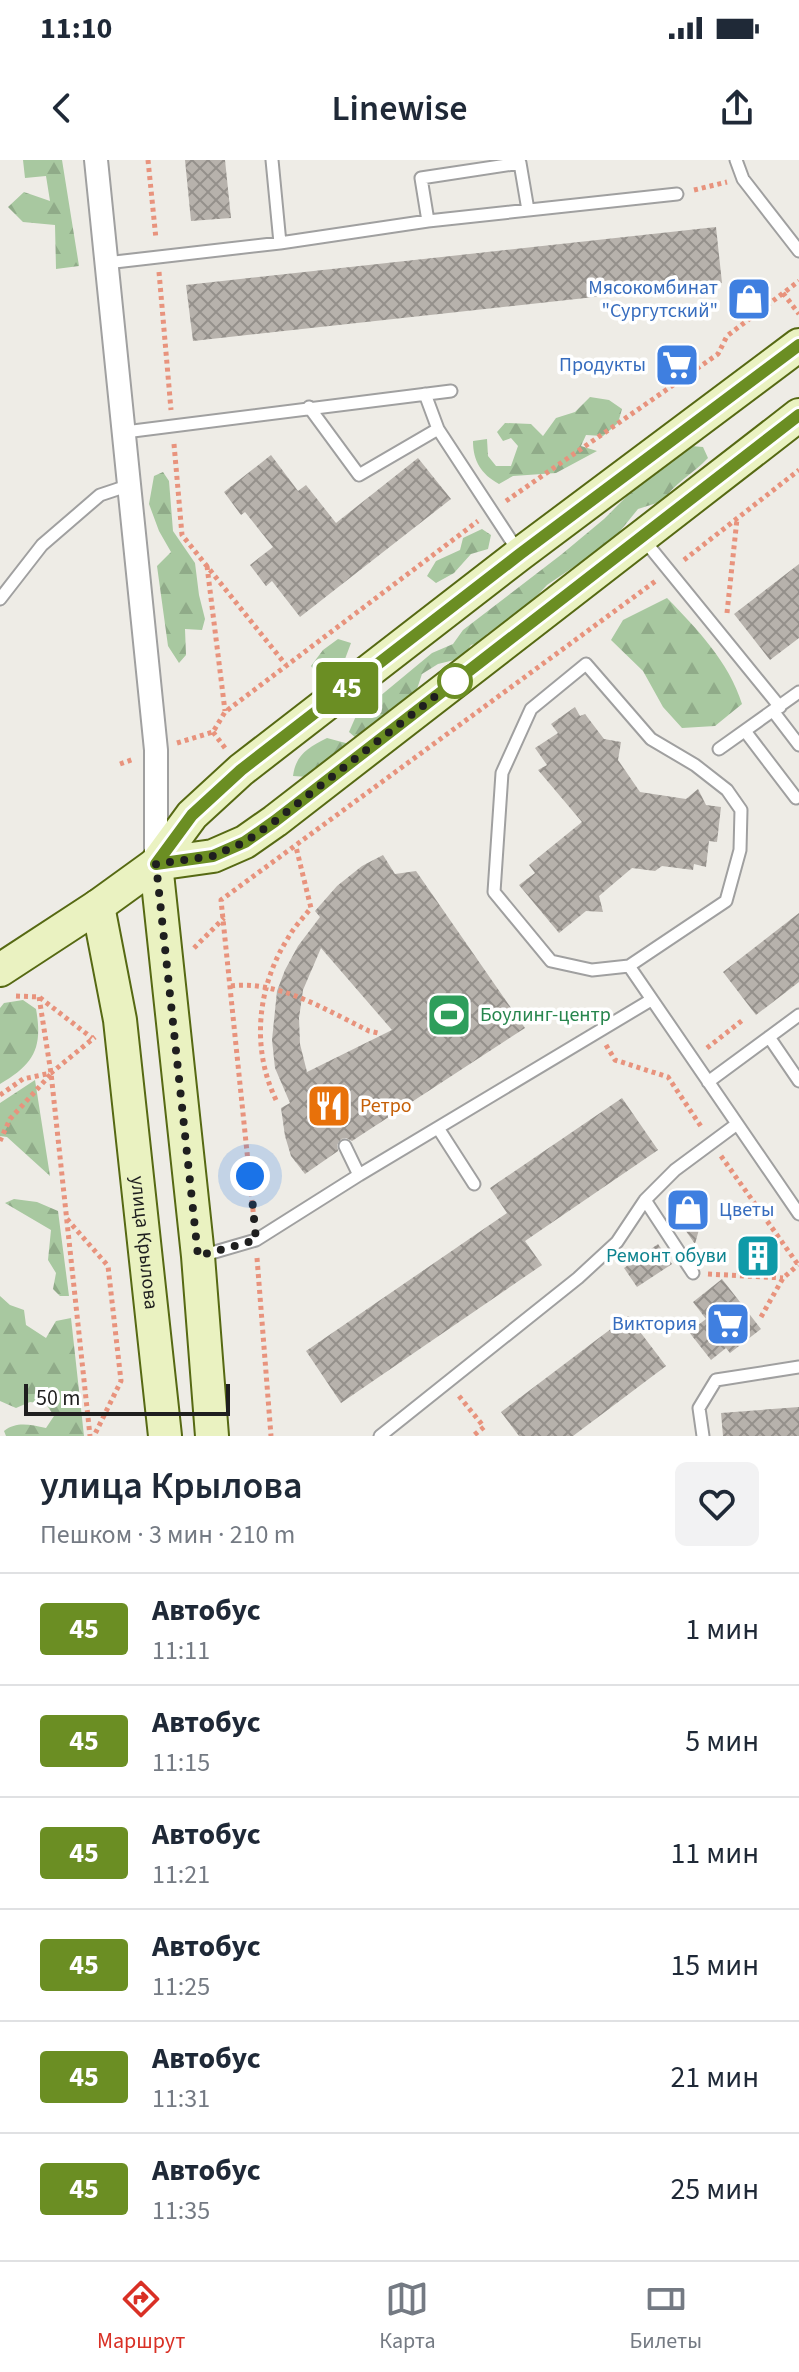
<!DOCTYPE html>
<html lang="ru">
<head>
<meta charset="utf-8">
<style>
	:root { --surface:#fff; --page:#f2f2f3; --text:#1f2937; --muted:#747a83; --line:#e0e1e3; --accent:#d93025 }
	body { margin:0; font-family:"Source Sans 3",sans-serif; background:var(--page); color:var(--text); height:100vh; display:flex; flex-direction:column; font-size:30px; white-space:nowrap }
	* { box-sizing:border-box; margin:0 }
	p { font-size:26px; color:var(--muted) }
	.icon { flex:none; width:44px; height:44px; fill:none; stroke:currentColor; stroke-width:2; stroke-linecap:round; stroke-linejoin:round }
	.map { position:relative; height:1276px; overflow:hidden }
	.details { display:flex; flex-direction:column; background:var(--surface); flex:1 }
	.details>* { flex:none }
	.badge { padding:0 16px; border-radius:6px; font-size:28px; line-height:52px }
	.scale { position:absolute; left:24px; bottom:20px; width:206px; box-sizing:border-box; padding-left:8px; border:4px solid #1f1f1f; border-top:0; font-size:22px; line-height:28px; white-space:nowrap; color:#1f1f1f; -webkit-text-stroke:6px #fff; paint-order:stroke }
	.you { position:absolute; width:40px; height:40px; margin:-20px; border:6px solid #fff; border-radius:50%; background:#1a73e8; box-shadow:0 0 0 12px #1a73e833 }
	.map>.badge { position:absolute; translate:-50% -50%; box-shadow:0 0 0 4px #fff }
	.round { display:grid; place-items:center; flex:none; width:84px; height:84px; border-radius:12px; background:var(--page) }
	.summary { display:flex; align-items:center; justify-content:space-between; height:136px; padding:0 40px }
	h1 { font-size:38px; font-weight:600; line-height:60px }
	ul { padding:0; list-style:none }
	li { display:flex; align-items:center; gap:24px; height:112px; padding:0 40px; border-top:2px solid var(--line) }
	li div { flex:1 }
	li b { display:block; font-size:30px }
	li em { font-style:normal }
	li .badge { min-width:88px; font-weight:700; text-align:center }
	.status { display:flex; justify-content:space-between; align-items:center; height:56px; padding:0 40px; background:var(--surface); direction:ltr }
	.status svg { height:22px; fill:currentColor }
	header { display:flex; justify-content:space-between; align-items:center; height:104px; padding:0 40px; background:var(--surface); font-size:36px; font-weight:600 }
	.tab-bar { display:flex; justify-content:space-around; align-items:center; height:112px; border-top:2px solid var(--line); background:var(--surface); font-size:22px; color:var(--muted) }
	.tab-bar a { display:grid; justify-items:center; gap:4px }
	.tab-bar .on { color:var(--accent) }
	.map>svg:first-child { display:block }
	.forest { fill:url(#forest-firs) }
	.building { fill:url(#building-cross-hatch); fill-rule:evenodd }
	.lines { fill:none; stroke-linecap:round; stroke-linejoin:round }
	.service-casing { stroke:#a0a0a0; stroke-width:15 }
	.minor-casing { stroke:#a0a0a0; stroke-width:26 }
	.secondary-casing { stroke:#566913; stroke-width:36 }
	.path { stroke:#e8937d; stroke-width:5; stroke-dasharray:4 4; stroke-linecap:butt }
	.service { stroke:#fff; stroke-width:11 }
	.minor { stroke:#fff; stroke-width:22 }
	.secondary { stroke:#eaf2c1; stroke-width:32 }
	.line-casing { stroke:#fff; stroke-width:18 }
	.line { stroke:#6b8e23; stroke-width:12 }
	.walk { stroke:#1f1f1f; stroke-width:8; stroke-dasharray:0 14.4 }
	.stop-dot { fill:#fff; stroke:#6b8e23; stroke-width:4 }
	.labels { text-anchor:middle; dominant-baseline:central; stroke-width:7; stroke-linejoin:round; paint-order:stroke }
	.shop-label { font-size:20px; fill:#366cbe; stroke:#fff; text-anchor:end }
	.leisure-label { font-size:20px; fill:#27864d; stroke:#fff; text-anchor:start }
	.food-label { font-size:20px; fill:#c56008; stroke:#fff; text-anchor:start }
	.street-label { font-size:20px; fill:#1f1f1f; stroke:#fff }
	.culture-label { font-size:20px; fill:#0d838f; stroke:#fff; text-anchor:end }
</style>
</head>
<body>
<div class="status"><b>11:10</b><svg viewBox="0 0 49 12"><path d="M0 12V9h3v3zM5 12V6h3v6zM10 12V3h3v9zM15 12V0h3v12zM26 1h20v11H26zM47 4h2v5h-2z"/></svg></div>
<header><svg class="icon" aria-label="back" viewBox="0 0 24 24"><path d="M15 5l-7 7 7 7"/></svg>Linewise<svg class="icon" aria-label="share" viewBox="0 0 24 24"><path d="M12 15V3M7 8l5-5 5 5M5 13v7h14v-7"/></svg></header>
<div class="map">
<svg width="799" height="1276" viewBox="0 0 799 1276">
	<defs>
		<pattern id="forest-firs" width="22" height="20" patternUnits="userSpaceOnUse" patternTransform="scale(2)"><rect width="22" height="20" fill="#a8c8a0"/><path d="M5 1l3.5 6h-7zM16 11l3.5 6h-7z" fill="#90ab89"/></pattern>
		<pattern id="building-cross-hatch" width="8" height="8" patternUnits="userSpaceOnUse" patternTransform="scale(2)"><rect width="8" height="8" fill="#b7b2ac"/><path d="M0 0l8 8M0 8l8-8" fill="none" stroke="#94908b"/></pattern>
	</defs>
	<rect width="100%" height="100%" fill="#eeece6"/>
	<path class="forest" d="M23,0h39l17,106 -23,3 -1,-44 -32,-3 -15,-15 16,-15 26,9 -4,-25 -21,2z
		M590,237l19,3 13,9 -4,14 -15,13 -17,-1 -5,11 16,5 -41,22 -43,3 -14,8c-18,-10 -26,-23 -26,-43l14,-2 1,17 8,10h15l7,-20 -7,-8 -8,3 -6,-9 8,-9 26,1 12,12 13,-18 19,-6z
		M691,286l12,1 5,11c-14,15 -35,26 -45,43l-25,8 -26,32 -65,44 -17,18 -43,31 -5,8 -11,3 -9,13 -24,6 -16,10 -10,30 -37,25 -19,9 -7,-6 7,-16 76,-63 21,-9 10,-14 99,-76 42,-35 35,-35 40,-27z
		M163,312l6,9 4,50 22,32 4,32 6,24 -3,11 -17,-1 1,26 -7,8 -11,-17 -11,-80 14,-14 -12,-21 -10,-27 5,-28z
		M482,369l9,6 -3,14 -17,5 -17,19 -18,10 -9,-7 9,-15 24,-11 3,-12z
		M667,438c30,31 62,64 75,106l-27,22 -33,2 -19,-21 -20,-36 -32,-31 12,-20z
		M338,479l13,4 -6,16 -19,14 -11,-1 -4,-6 12,-16z
		M327,578l26,7 -45,32 -15,-1c3,-22 15,-28 34,-38z
		M23,840l13,9c7,39 -2,55 -36,75v-76l4,-5z
		M35,920l15,96 -43,-39 -7,-1v-33z
		M14,1039l23,3 21,9 11,85h-9l-7,-7 3,-16 -8,-13 3,-30 -46,-27z
		M0,1136l10,9 14,5 2,15 20,13 10,-17 15,-3 13,118h-78l-2,-5c13,-10 26,-6 42,-3l8,-12 -8,-12 -16,-2 -14,6 -16,-7z"/>
	<path class="building" d="M185,0h40l6,58 -40,3z
		M716,67l6,56 -529,58 -7,-56z
		M271,295l27,36 8,-6 30,38 82,-65 33,41 -151,118 -28,-36 -6,5 -16,-21 23,-18 -28,-35 -4,3 -17,-23z
		M799,404v74l-29,22 -36,-46z
		M575,547l5,9 5,-2 19,25 17,3 -3,18 22,32 46,7 12,-10 8,16 15,2 -4,35 -8,-1 -3,26 -12,-3 -1,6 -31,-4 -7,5 -23,-3 -33,28 4,16 -17,-1 -27,22 -40,-48 16,-12 -6,-8 53,-43 -44,-52 9,-5 -12,-17 23,-15 -7,-9z
		M383,695l12,19 21,-3 109,157 -173,113 -6,-3 -5,1 -4,6 1,6 -33,23 -14,-18 -6,-20 -4,-28 9,-5 -15,-35 -3,-28 5,-49 8,-21 13,-24 22,-29 -5,-6 22,-25 25,-20zM321,788l71,82 -85,42 -7,-28 -1,-26 4,-28z
		M799,753v69l-43,33 -33,-43z
		M622,938l36,52 -133,91 17,24 -201,138 -35,-52 201,-138 -17,-25z
		M686,1031l6,10 14,3 -11,40 -28,-40z
		M658,1084l14,20 -35,23 -13,-19z
		M722,1119l39,50 -31,24 -4,-5 -15,12 -22,-28 17,-13 -13,-17z
		M628,1156l38,50 -93,70h-54l-18,-24z
		M799,1247v29h-76l-2,-23z"/>
	<g class="lines">
		<g class="service-casing">
			<path id="service" d="M272,0l8,83
				M736,0l7,19 56,72
				M428,61l-7,-43 99,-15 8,47
				M106,103l174,-20 148,-22 249,-27
				M425,234l13,35 80,122
				M309,247l50,68 79,-46
				M125,272l326,-41
				M644,380l136,167
				M0,439l42,-54 58,-50 30,-10
				M586,504l65,75 44,26 32,25 14,20 -1,40 -14,51 -97,65 -37,4 -41,-9 -57,-69 8,-119 29,-64z
				M773,551l26,34
				M745,571l51,67
				M719,589l80,-57
				M629,806l170,248
				M769,877l30,44
				M708,922l91,-67
				M438,968l36,56
				M345,986l14,29
				M645,1040l48,73
				M201,1096l55,-16 103,-65 292,-175
				M380,1276l198,-158 39,-36 28,-42 30,-30 62,-46
				M703,1276l-4,-28 17,-28 83,-13"/>
		</g>
		<g class="minor-casing">
			<path id="minor" d="M96,0l60,590v114"/>
		</g>
		<g class="secondary-casing">
			<g id="secondary">
				<path d="M156,704l57,-8 32,-14 30,-21 524,-406"/>
				<path d="M156,704l42,392 14,180"/>
				<path id="s1" d="M98,746l22,114 45,416"/>
				<path d="M0,810l98,-64 58,-42 36,-49 49,-45 279,-216 279,-209"/>
			</g>
		</g>
		<path class="path" d="M148,0l8,79
			M694,30l33,-8
			M159,112l12,138
			M783,133l16,21
			M174,284l8,91 104,130
			M506,341l212,-147 9,-18 72,-55
			M684,400l115,-90
			M207,406l18,145
			M727,453l10,-94
			M213,572l12,16
			M177,583l36,-11 12,-20 253,-191
			M120,604l14,-5
			M194,788l30,-30
			M231,826c48,-6 97,25 138,45l9,2
			M16,836l23,1 53,41
			M39,837l12,76 39,363
			M606,885l9,15 53,17 34,51
			M707,888l37,-29
			M0,935l23,-16 28,-6 44,-36
			M276,940c-25,-52 -19,-113 12,-162 6,-11 15,-20 23,-30l-15,-61
			M0,981l10,-22 41,-45
			M721,996l78,110
			M67,1059l41,47 13,115 -27,55
			M254,1060l-33,-320 436,-320
			M257,1098l14,178
			M708,1114l75,4
			M761,1157l22,-39 15,-13
			M459,1236l25,31 -11,9"/>
		<use href="#service" class="service"/>
		<use href="#minor" class="minor"/>
		<use href="#secondary" class="secondary"/>
	</g>
	<g class="lines">
		<g class="line-casing">
			<path id="line" d="M799,185l-279,209 -279,216 -49,45 -36,49 57,-8 32,-14 30,-21 524,-406"/>
		</g>
		<use href="#line" class="line"/>
		<path class="walk" d="M250,1016l6,64 -58,16 -42,-392 57,-8 32,-14 30,-21 180,-140"/>
	</g>
	<defs>
		<g id="shop-square" transform="scale(2.3)"><rect x="-9" y="-9" width="18" height="18" rx="4" fill="#3f7fe0" stroke="#fff"/><path d="M-5-2.5h2.3a2.7 3.5 0 0 1 5.4 0H5L5.5 6h-11ZM-1.5-2.5h3a1.5 2.3 0 0 0-3 0Z" fill="#fff"/></g>
		<g id="supermarket-square" transform="scale(2.3)"><rect x="-9" y="-9" width="18" height="18" rx="4" fill="#3f7fe0" stroke="#fff"/><path d="M-6-5.5h2.5l.6 2H6L4.5 2H-2.5L-4.4-4H-6ZM-1.5 3.2a1.3 1.3 0 1 0 .1 0ZM3 3.2a1.3 1.3 0 1 0 .1 0Z" fill="#fff"/></g>
		<g id="stadium-square" transform="scale(2.3)"><rect x="-9" y="-9" width="18" height="18" rx="4" fill="#2e9e5b" stroke="#fff"/><path d="M0-5a6.5 5 0 1 0 0 10a6.5 5 0 1 0 0-10ZM-3.5-1.8h7v3.6h-7Z" fill="#fff"/></g>
		<g id="restaurant-square" transform="scale(2.3)"><rect x="-9" y="-9" width="18" height="18" rx="4" fill="#e8710a" stroke="#fff"/><path d="M-5-6h1v4h1v-4h1v4h1v-4h1v5L-1.5 .5V6h-2V.5L-5-1ZM5-6V6H3V1.5H1.5Q1.5-4 5-6Z" fill="#fff"/></g>
		<g id="building-square" transform="scale(2.3)"><rect x="-9" y="-9" width="18" height="18" rx="4" fill="#0f9aa8" stroke="#fff"/><path d="M-4-6H4V6H1V3H-1V6H-4ZM-2.5-4.3h1.7v1.8h-1.7ZM.8-4.3h1.7v1.8H.8ZM-2.5-1h1.7V.8h-1.7ZM.8-1h1.7V.8H.8Z" fill="#fff"/></g>
	</defs>
	<g fill-rule="evenodd">
		<use href="#shop-square" x="749" y="139"/>
		<use href="#supermarket-square" x="677" y="205"/>
		<use href="#stadium-square" x="449" y="855"/>
		<use href="#restaurant-square" x="329" y="946"/>
		<use href="#shop-square" x="688" y="1050"/>
		<use href="#building-square" x="758" y="1096"/>
		<use href="#supermarket-square" x="728" y="1164"/>
	</g>
	<circle class="stop-dot" cx="455" cy="521" r="16"/>
	<g class="labels">
		<g class="shop-label">
			<text x="718" y="128">Мясокомбинат<tspan x="718" dy="23">"Сургутский"</tspan></text>
			<text x="646" y="205">Продукты</text>
			<text x="719" y="1050" text-anchor="start">Цветы</text>
			<text x="697" y="1164">Виктория</text>
		</g>
		<g class="leisure-label">
			<text x="480" y="855">Боулинг-центр</text>
		</g>
		<g class="food-label">
			<text x="360" y="946">Ретро</text>
		</g>
		<g class="street-label">
			<text stroke="none"><textPath href="#s1" startOffset="340">улица Крылова</textPath></text>
		</g>
		<g class="culture-label">
			<text x="727" y="1096">Ремонт обуви</text>
		</g>
	</g>
</svg>
<div class="scale">50 m</div>
<div class="you" style="left:250px;top:1016px"></div>
<b class="badge" style="left:347px;top:528px;background:#6b8e23;color:#fff">45</b>
</div>
<section class="details">
<div class="summary"><div><h1>улица Крылова</h1><p>Пешком · 3 мин · 210 m</p></div><a class="round"><svg class="icon" aria-label="heart" viewBox="0 0 24 24"><path d="M12 20l-8-8c-3-5 5-10 8-4 3-6 11-1 8 4z"/></svg></a></div>
<ul>
<li><span class="badge" style="background:#6b8e23;color:#fff">45</span><div><b>Автобус</b><p>11:11</p></div><em>1 мин</em></li>
<li><span class="badge" style="background:#6b8e23;color:#fff">45</span><div><b>Автобус</b><p>11:15</p></div><em>5 мин</em></li>
<li><span class="badge" style="background:#6b8e23;color:#fff">45</span><div><b>Автобус</b><p>11:21</p></div><em>11 мин</em></li>
<li><span class="badge" style="background:#6b8e23;color:#fff">45</span><div><b>Автобус</b><p>11:25</p></div><em>15 мин</em></li>
<li><span class="badge" style="background:#6b8e23;color:#fff">45</span><div><b>Автобус</b><p>11:31</p></div><em>21 мин</em></li>
<li><span class="badge" style="background:#6b8e23;color:#fff">45</span><div><b>Автобус</b><p>11:35</p></div><em>25 мин</em></li>
</ul>
</section>
<nav class="tab-bar">
<a class="on"><svg class="icon" aria-label="directions" viewBox="0 0 24 24"><path d="M12 3l9 9-9 9-9-9zM9 14v-3h6M13 9l2 2-2 2"/></svg>Маршрут</a>
<a><svg class="icon" aria-label="map" viewBox="0 0 24 24"><path d="M3 6l6-2 6 2 6-2v14l-6 2-6-2-6 2zM9 4v14M15 6v14"/></svg>Карта</a>
<a><svg class="icon" aria-label="tickets" viewBox="0 0 24 24"><path d="M3 7h18v10H3zM15 7v10"/></svg>Билеты</a>
</nav>
</body>
</html>
